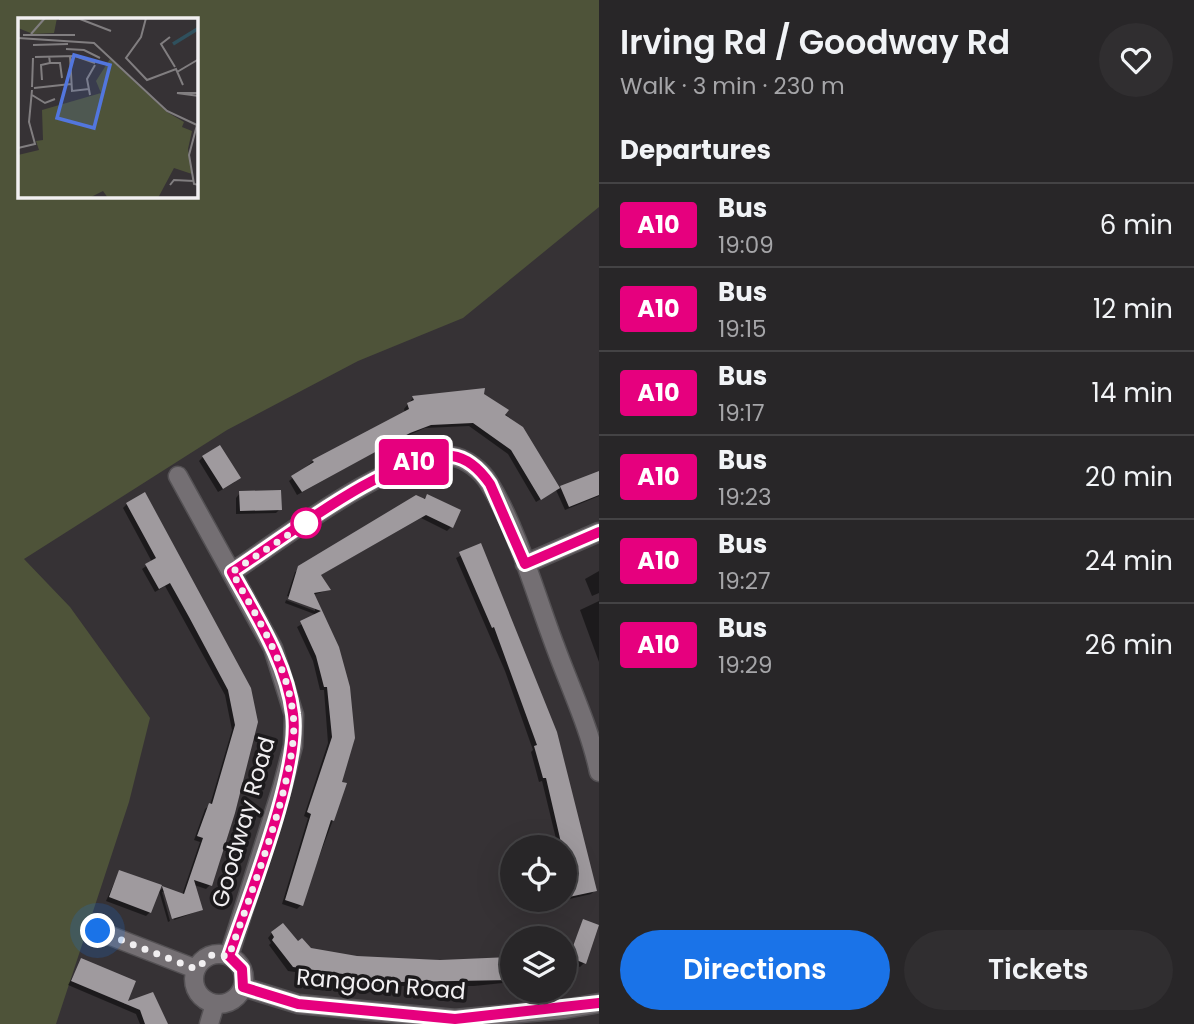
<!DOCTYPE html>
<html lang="en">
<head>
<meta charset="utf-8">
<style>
	:root { --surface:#282628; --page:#302e30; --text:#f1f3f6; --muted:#a5a5a8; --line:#444345; --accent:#1a73e8 }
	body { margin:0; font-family:Poppins,sans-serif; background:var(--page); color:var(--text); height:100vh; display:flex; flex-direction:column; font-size:26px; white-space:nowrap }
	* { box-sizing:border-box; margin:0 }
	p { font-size:23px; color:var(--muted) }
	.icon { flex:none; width:38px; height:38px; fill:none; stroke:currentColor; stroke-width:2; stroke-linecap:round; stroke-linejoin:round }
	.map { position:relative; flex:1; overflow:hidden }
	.side { display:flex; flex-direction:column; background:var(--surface); width:595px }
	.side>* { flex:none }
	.badge { padding:0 14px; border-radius:5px; font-size:24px; line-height:46px }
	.fabs { position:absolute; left:500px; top:835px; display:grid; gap:14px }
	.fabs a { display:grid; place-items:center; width:77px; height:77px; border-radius:50%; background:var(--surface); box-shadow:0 7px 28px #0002,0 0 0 2px var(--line); font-size:35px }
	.you { position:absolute; width:35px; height:35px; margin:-18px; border:5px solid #fff; border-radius:50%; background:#1a73e8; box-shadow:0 0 0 10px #1a73e833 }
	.map>.badge { position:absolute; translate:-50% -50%; box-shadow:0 0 0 4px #fff }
	h2 { padding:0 21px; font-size:26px; line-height:63px }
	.round { display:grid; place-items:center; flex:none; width:74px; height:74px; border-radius:37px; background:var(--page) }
	.headline { display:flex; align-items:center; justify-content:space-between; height:119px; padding:0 21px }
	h1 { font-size:33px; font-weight:600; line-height:52px }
	.button { display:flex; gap:14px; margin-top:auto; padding:14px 21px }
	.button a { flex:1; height:80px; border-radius:42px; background:var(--accent); color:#fff; font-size:28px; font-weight:600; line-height:80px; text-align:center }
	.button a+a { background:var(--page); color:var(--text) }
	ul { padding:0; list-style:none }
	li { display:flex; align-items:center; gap:21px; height:84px; padding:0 21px; border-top:2px solid var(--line) }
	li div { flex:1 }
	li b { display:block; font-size:26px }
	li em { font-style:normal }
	li .badge { min-width:77px; font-weight:700; text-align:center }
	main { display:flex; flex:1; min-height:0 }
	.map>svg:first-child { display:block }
	.green { fill:#4e5339; fill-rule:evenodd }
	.shadow { fill:#0007 }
	.building { fill:#9f9a9e }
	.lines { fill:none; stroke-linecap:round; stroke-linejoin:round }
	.minor-casing { stroke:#545154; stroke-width:21 }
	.minor { stroke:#746f73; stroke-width:18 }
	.line-casing { stroke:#fff; stroke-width:16 }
	.line { stroke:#e6007e; stroke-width:10 }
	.walk { stroke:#f1eff1; stroke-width:7; stroke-dasharray:0 12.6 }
	.stop-dot { fill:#fff; stroke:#e6007e; stroke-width:3.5 }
	.labels { text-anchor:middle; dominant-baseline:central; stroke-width:7; stroke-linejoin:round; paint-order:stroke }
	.street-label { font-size:23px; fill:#f1eff1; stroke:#1c1a1c }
	.inset-river { fill:none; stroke:#2f505d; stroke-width:3.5 }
	.inset-road { fill:none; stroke:#817e80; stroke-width:2 }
	.view { fill:#5276de; fill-opacity:0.15; stroke:#5276de; stroke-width:3.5 }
	.inset-edge { fill:none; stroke:#f1eff1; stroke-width:3.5 }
</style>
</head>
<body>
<main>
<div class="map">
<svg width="599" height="1024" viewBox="0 0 599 1024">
	<rect width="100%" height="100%" fill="#363235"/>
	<path class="green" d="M0,0h599v207l-136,111 -105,43 -131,69 -203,129 46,48 80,111 -21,84 -73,222h-56zM19,19h177v177h-177z"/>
	<path class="shadow" d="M482,395l40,33 37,61 40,-16v23l-34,14 -9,-20 -20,12 -28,-48 -39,-28 -44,2 -38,17 -90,50 -8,-14 24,-20 92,-48 -1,-4 9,-11z
		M203,457l32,25 -17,10 -19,-31z
		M240,493l40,16 -4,4 -40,1v-16z
		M428,496l23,31 -4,4 -26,-13 -102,58 9,14 -15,5 24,52 -4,173 -32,85 -4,4 -15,-5 26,-86 -4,-2 24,-73 -4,-53h-4l-7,-29 -16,-34 20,-12 -32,-12 1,-3 29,11v-4l-28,-11 8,-24z
		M127,504l122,185 -39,196 -4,4 -12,-4 7,25 -27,10 -8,-28h-4l8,29 -2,1 -9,-31 4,-3 19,7 18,-53 -6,-2 11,-31 5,-4 22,-75 -7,-35 -60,-109 -10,6 -13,-23 10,-7 -29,-54z
		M480,545l115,345 -4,4 -26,6v-53h-7l-16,-66 -3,1 -8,-30 2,-2 -28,-79 -49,-113z
		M599,571v22l-7,3 -7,-17z
		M599,601v61l-19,-52z
		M119,872l31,40 -4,4 -40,-15z
		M584,921v42l-4,4 -11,-4 3,10 -7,4v-26l2,7z
		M272,933l38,17 47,8 121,3 35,-4v25l-39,4h-80l-106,-15 -19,-26 2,-2 -3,-5z
		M82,960l52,22 -10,22 28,-9 14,29h-26l-4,-10 -68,-29z"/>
	<path class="building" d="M485,388l-1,6 25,16 -4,5 18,12 37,61 -19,12 -30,-50 -38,-27 -42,2 -21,8 -108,59 -11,-16 23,-14 -2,-2 97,-51 -2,-6 7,-3 -2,-4z
		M220,445l21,33 -18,11 -21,-33z
		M599,471v24l-30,12 -9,-21z
		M281,490l1,20 -42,1 -1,-20z
		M145,492l106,196 7,34 -23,91 -23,73 -18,-6 9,30 -31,9 -10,-33 22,8 19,-56 -6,-2 12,-33 3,1 23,-79 -7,-35 -39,-73 -19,-34 -11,6 -14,-25 11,-6 -30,-55z
		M427,494l34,16 -8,18 -27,-13 -105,60 10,15 -17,3 25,54 11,40 5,51 -13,44 5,1 -13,38 -3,-1 -28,86 -18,-6 26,-86 -4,-2 25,-75 -5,-50h-3l-8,-31 -16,-35 21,-10 -33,-12 10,-33 118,-71 9,4z
		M481,543l76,189 40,159 -28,6 -4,-50h-3l-16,-69h-3l-9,-32 3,-1 -43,-118 -2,1 -33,-76z
		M119,870l43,15 -11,28 -42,-16z
		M583,919l16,6 -13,39 -17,-7z
		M283,923l15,18 4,-3 9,10 46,8 83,4 73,-3v23l-113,2 -107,-15 -21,-27 2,-3 -3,-5z
		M81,958l55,23 -8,20 25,-9 15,32h-23l-5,-14 -69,-29z"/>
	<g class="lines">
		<g class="minor-casing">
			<path id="minor" d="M178,476l95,172 21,67 -1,31 -11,42 -53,168
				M525,564l74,-32
				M232,572c49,-32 162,-120 219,-116 15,2 31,15 38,27 28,45 47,113 66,163 15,41 35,83 44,126
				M98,931l98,38
				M194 979a25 25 0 1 1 50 0a25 25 0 1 1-50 0Z
				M243,987l55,17 157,15 110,-10 34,-6
				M209,1024l6,-20"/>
		</g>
		<use href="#minor" class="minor"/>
	</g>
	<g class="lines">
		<g class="line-casing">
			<path id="line" d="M599,532l-74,32 -35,-80c-9,-13 -22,-26 -38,-28 -56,-6 -172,85 -220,116 24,44 55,91 61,142 8,54 -45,186 -64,242l13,13 1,18 55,17 157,15 144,-16"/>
		</g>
		<use href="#line" class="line"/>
		<path class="walk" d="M98,931l98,38 16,-14 17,1c19,-56 72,-188 64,-242 -6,-51 -37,-98 -61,-142l74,-49"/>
	</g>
	<circle class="stop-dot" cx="306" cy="523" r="14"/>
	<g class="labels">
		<g class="street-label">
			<text transform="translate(243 822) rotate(-74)">Goodway Road</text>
			<text transform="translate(381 984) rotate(5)">Rangoon Road</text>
		</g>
	</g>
	<g transform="translate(18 18)">
		<rect width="180" height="180" fill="#363235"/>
		<path d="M0,0h39l-3,15 -21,1 -15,-6zM92,41l57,53 17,10 -2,5 10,4 -4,18 4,25 -18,-6 -16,30h-50l-5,-7 -14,7h-71v-43l21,-5 -3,-9 7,-1 -1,-30 59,-17 -5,-12z" fill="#4e5339"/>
		<path class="inset-river" d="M155,26l26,-16"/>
		<path class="inset-road" d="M128,0l-5,19 -15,21 21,22 29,-11 7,16M41,1h21l31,12M13,16l14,-16M5,17h52M152,19l-9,7 14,23M0,20l76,5 73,68 32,15M15,27l35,-1M48,31l18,1 16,8M52,38l2,35 17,-2M17,39l40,-1 20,7M32,45h10l2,15M159,54l22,-13M24,62l-1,-15 9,-2 -1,-7M14,69l1,-29M16,70l37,-4M181,75h-22l22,3M14,77l13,8 10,-4M72,77l-3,-16 8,-14M179,107l-8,30 5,29 5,1M0,130l17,-4 -6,-22 3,-32M152,167l4,-5 20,1"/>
		<path class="view" d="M56,37l36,10 -16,63 -37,-10z"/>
		<rect width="180" height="180" class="inset-edge"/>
	</g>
</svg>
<div class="fabs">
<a><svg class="icon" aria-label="locate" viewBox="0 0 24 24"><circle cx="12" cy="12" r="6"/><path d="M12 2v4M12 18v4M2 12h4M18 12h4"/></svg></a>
<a><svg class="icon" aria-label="layers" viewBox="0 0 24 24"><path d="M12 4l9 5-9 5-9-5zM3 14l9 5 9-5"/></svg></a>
</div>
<div class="you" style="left:98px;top:931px"></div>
<b class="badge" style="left:414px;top:462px;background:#e6007e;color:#fff">A10</b>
</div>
<section class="side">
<div class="headline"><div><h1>Irving Rd / Goodway Rd</h1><p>Walk · 3 min · 230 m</p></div><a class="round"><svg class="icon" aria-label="heart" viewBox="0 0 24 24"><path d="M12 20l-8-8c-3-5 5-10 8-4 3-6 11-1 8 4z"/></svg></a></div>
<h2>Departures</h2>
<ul>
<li><span class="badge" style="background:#e6007e;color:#fff">A10</span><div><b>Bus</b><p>19:09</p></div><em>6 min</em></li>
<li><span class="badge" style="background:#e6007e;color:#fff">A10</span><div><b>Bus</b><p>19:15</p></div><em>12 min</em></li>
<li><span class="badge" style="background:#e6007e;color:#fff">A10</span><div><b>Bus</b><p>19:17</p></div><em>14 min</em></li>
<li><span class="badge" style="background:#e6007e;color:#fff">A10</span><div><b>Bus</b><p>19:23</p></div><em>20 min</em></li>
<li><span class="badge" style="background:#e6007e;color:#fff">A10</span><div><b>Bus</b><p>19:27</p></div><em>24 min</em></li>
<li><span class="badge" style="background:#e6007e;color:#fff">A10</span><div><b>Bus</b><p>19:29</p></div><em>26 min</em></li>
</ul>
<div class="button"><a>Directions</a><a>Tickets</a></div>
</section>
</main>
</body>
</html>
